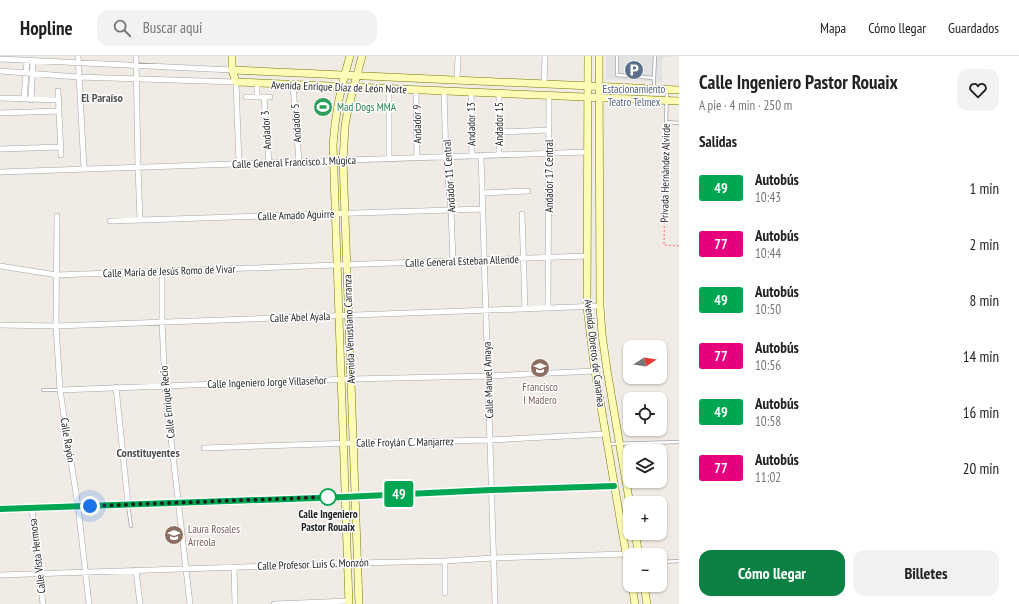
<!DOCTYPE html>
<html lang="es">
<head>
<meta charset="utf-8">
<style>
	:root { --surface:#fff; --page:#f2f2f2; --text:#222; --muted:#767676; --line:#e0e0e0; --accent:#0b8043 }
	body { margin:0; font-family:"PT Sans Narrow",sans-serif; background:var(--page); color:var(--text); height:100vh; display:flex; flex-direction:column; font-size:15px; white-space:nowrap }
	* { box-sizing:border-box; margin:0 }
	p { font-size:13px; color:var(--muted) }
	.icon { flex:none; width:22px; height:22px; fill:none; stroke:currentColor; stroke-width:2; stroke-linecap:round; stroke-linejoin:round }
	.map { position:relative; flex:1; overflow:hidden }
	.panel { display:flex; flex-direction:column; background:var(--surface); width:340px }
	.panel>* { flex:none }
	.badge { padding:0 8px; border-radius:3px; font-size:14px; line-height:26px }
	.needle { width:26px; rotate:78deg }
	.controls { position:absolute; left:623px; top:284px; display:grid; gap:8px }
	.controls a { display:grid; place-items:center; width:44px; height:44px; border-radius:8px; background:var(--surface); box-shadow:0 1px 3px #0004; font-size:20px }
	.you { position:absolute; width:20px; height:20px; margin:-10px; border:3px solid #fff; border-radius:50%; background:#1a73e8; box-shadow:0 0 0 6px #1a73e833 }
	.map>.badge { position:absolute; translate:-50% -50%; box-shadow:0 0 0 2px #fff }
	h2 { padding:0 20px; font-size:15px; line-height:36px }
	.round { display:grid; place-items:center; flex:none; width:42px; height:42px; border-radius:12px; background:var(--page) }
	.overview { display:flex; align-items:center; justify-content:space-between; height:68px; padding:0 20px }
	h1 { font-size:19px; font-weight:700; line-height:30px }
	.button { display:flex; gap:8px; margin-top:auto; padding:8px 20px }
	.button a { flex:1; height:46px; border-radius:12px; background:var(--accent); color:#fff; font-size:16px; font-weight:700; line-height:46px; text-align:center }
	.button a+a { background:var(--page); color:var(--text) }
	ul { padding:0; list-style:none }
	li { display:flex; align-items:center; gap:12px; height:56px; padding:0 20px }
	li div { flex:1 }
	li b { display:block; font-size:15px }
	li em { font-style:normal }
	li .badge { min-width:44px; font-weight:700; text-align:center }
	header { display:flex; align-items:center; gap:24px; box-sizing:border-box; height:56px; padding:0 20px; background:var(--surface); border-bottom:1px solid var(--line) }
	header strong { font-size:19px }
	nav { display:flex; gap:22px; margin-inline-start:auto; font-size:14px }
	.search { width:280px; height:36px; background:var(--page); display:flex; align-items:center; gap:10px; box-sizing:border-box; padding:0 14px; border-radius:12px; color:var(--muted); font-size:15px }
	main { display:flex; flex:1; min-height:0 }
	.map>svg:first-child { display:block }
	.parking { fill:#e2e2e2 }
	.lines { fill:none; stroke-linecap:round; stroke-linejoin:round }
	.lane-casing { stroke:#a5a5a5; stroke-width:4 }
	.street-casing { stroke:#a5a5a5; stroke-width:6 }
	.secondary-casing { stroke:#767b00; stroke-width:8 }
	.path { stroke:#ff6b66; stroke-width:1; stroke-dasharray:2 2; stroke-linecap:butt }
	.lane { stroke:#fff; stroke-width:2.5 }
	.street { stroke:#fff; stroke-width:5 }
	.secondary { stroke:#fdfbb5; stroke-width:7 }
	.line-casing { stroke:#fff; stroke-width:9 }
	.line { stroke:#00a651; stroke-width:6 }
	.walk { stroke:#1e1e1e; stroke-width:4; stroke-dasharray:0 7.2 }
	.stop-dot { fill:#fff; stroke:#00a651; stroke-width:2 }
	.labels { text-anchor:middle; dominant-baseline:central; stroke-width:3; stroke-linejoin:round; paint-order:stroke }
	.street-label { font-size:11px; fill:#1e1e1e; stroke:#fff }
	.service-label { font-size:11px; fill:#4e5e75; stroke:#fff }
	.leisure-label { font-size:11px; fill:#27864d; stroke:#fff; text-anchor:start }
	.education-label { font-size:11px; fill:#785e54; stroke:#fff }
	.stop-label { font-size:11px; font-weight:bold; fill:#1e1e1e; stroke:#fff }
	.neighbourhood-label { font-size:12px; font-weight:bold; fill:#515151; stroke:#fff }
</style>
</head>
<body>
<header>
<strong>Hopline</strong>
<div class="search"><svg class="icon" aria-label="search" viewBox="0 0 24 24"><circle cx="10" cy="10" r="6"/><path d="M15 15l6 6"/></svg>Buscar aquí</div>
<nav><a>Mapa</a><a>Cómo llegar</a><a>Guardados</a></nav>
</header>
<main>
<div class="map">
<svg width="679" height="548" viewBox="0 0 679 548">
	<rect width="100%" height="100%" fill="#f0ebe4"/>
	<path class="parking" d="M606,0h67l-8,1 -3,2v23l-56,-3z"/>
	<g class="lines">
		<g class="lane-casing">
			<path id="lane" d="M617,0v19l37,3 1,-22
				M654,31v-9
				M667,34l-1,32 13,1
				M43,334h16
				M608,388l71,-2
				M128,449l3,21
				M660,506l19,-1"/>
		</g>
		<g class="street-casing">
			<path id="street" d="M78,0l6,113
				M136,0l2,111 2,53
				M0,3l232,11
				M0,15l78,6 158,5 3,82
				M457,24l1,-24
				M257,27v14
				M544,28l1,-28
				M293,29l6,77
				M416,34l1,68
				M58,35l3,64
				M444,35l2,66 5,53 2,51
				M471,36l1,64
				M499,37v62
				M246,41h24
				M264,41l5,66
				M0,42l58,2
				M24,43l3,-38
				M31,44l2,-39
				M0,57l59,-2
				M499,76l50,-2
				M0,93l60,-2
				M481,99l14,449
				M389,103v-70
				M0,116l587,-20
				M482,137l46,-2
				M522,158l3,95
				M57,160l-1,110 4,64 18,116 11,98
				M110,165l372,-12
				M0,210l57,9 530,-19
				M162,215v51l3,64 25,218
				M548,252l1,-213
				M0,269l56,1 544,-20
				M116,331l12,117
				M60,334l291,-11 137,-3 107,-5
				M204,392l149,-5 137,-3 116,-6
				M355,440l136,-6 123,-4
				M32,452l11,96
				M234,511l1,37
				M136,514l4,34
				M0,519l357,-12 88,-2 48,-3 133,-4
				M445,537v-32
				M274,548l75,-3"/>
		</g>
		<g class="secondary-casing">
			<path id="secondary" d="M232,0v14l4,12 443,19
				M588,0l-1,251 8,64 35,206
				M599,0l1,250 2,28 5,36 23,135
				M232,14l447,20
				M0,453l349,-12
				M635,477l4,22
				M632,529l3,19
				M644,529l3,19
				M349,548l-16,-459c2,-30 8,-60 17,-89
				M359,548l-16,-444 2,-34 3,-17 14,-53"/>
		</g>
		<path class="path" d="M666,70l-2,119 15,1"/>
		<use href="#lane" class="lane"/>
		<use href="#street" class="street"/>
		<use href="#secondary" class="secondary"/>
	</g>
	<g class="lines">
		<g class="line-casing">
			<path id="line" d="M0,453l345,-12 146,-7 123,-4"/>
		</g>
		<use href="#line" class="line"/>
		<path class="walk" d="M90,450l238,-9"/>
	</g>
	<defs>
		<g id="parking-disc" transform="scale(1)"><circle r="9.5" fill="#5c6f8a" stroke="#fff"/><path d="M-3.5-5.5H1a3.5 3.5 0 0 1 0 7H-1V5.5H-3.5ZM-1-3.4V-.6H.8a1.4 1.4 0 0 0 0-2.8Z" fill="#fff"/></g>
		<g id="stadium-disc" transform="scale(1)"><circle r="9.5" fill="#2e9e5b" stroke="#fff"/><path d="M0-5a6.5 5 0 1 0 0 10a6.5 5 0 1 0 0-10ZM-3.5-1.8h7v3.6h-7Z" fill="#fff"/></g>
		<g id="school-disc" transform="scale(1)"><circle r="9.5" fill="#8d6e63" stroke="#fff"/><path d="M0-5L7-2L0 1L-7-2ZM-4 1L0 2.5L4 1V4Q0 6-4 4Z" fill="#fff"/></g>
	</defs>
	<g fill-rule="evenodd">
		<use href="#parking-disc" x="634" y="14"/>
		<use href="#stadium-disc" x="323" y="51"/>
		<use href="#school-disc" x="540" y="312"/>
		<use href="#school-disc" x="174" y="479"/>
	</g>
	<circle class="stop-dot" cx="328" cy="441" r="8"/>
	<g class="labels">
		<g class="street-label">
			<text transform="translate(339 31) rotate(2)">Avenida Enrique Díaz de León Norte</text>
			<text transform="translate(296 67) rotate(-94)">Andador 5</text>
			<text transform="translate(417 68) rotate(-91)">Andador 9</text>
			<text transform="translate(471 68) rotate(-91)">Andador 13</text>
			<text transform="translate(499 68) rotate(-90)">Andador 15</text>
			<text transform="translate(266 74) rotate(-94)">Andador 3</text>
			<text transform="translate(294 106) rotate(-2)">Calle General Francisco J. Múgica</text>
			<text transform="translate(665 117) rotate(-89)">Privada Hernández Alvirde</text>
			<text transform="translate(449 120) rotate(-94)">Andador 11 Central</text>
			<text transform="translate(549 120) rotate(-90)">Andador 17 Central</text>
			<text transform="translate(296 159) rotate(-2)">Calle Amado Aguirre</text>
			<text transform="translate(462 205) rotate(-2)">Calle General Esteban Allende</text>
			<text transform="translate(169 215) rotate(-2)">Calle María de Jesús Romo de Vivar</text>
			<text transform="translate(300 261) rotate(-2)">Calle Abel Ayala</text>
			<text transform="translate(349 273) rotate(-92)">Avenida Venustiano Carranza</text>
			<text transform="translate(595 297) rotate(83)">Avenida Obreros de Cananea</text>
			<text transform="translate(488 324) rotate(-92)">Calle Manuel Amaya</text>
			<text transform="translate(267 326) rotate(-2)">Calle Ingeniero Jorge Villaseñor</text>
			<text transform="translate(167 346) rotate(-96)">Calle Enrique Recio</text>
			<text transform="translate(68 384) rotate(81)">Calle Rayón</text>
			<text transform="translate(405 386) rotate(-1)">Calle Froylán C. Manjarrez</text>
			<text transform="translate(37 500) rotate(-97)">Calle Vista Hermosa</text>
			<text transform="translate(313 508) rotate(-2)">Calle Profesor Luis G. Monzón</text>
		</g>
		<g class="service-label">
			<text x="634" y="33">Estacionamiento<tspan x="634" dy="13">Teatro Telmex</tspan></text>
		</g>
		<g class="leisure-label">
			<text x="337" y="51">Mad Dogs MMA</text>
		</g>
		<g class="education-label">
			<text x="540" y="331">Francisco<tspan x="540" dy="13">I Madero</tspan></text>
			<text x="188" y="473" text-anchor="start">Laura Rosales<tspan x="188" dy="13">Arreola</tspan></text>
		</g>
		<g class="stop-label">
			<text x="328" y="458">Calle Ingeniero<tspan x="328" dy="13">Pastor Rouaix</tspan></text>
		</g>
		<g class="neighbourhood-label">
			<text x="102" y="41">El Paraíso</text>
			<text x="148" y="396">Constituyentes</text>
		</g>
	</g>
</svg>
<div class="controls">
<a><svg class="needle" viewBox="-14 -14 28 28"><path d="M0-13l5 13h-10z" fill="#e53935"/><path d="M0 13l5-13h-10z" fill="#767676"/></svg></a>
<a><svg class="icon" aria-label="locate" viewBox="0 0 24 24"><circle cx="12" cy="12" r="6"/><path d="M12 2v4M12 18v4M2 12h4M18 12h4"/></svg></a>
<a><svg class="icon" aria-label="layers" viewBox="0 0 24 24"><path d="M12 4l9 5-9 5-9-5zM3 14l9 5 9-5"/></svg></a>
<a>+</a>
<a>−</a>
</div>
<div class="you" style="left:90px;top:450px"></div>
<b class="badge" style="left:399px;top:438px;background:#00a651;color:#fff">49</b>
</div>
<section class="panel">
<div class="overview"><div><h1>Calle Ingeniero Pastor Rouaix</h1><p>A pie · 4 min · 250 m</p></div><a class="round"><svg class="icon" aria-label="heart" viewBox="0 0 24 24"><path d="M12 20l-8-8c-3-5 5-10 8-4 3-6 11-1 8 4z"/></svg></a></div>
<h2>Salidas</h2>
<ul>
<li><span class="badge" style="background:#00a651;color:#fff">49</span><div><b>Autobús</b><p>10:43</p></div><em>1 min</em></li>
<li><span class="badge" style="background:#e6007e;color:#fff">77</span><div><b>Autobús</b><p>10:44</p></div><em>2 min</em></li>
<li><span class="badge" style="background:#00a651;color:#fff">49</span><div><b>Autobús</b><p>10:50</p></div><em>8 min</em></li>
<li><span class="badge" style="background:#e6007e;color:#fff">77</span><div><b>Autobús</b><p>10:56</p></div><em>14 min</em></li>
<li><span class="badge" style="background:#00a651;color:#fff">49</span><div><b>Autobús</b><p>10:58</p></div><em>16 min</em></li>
<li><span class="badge" style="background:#e6007e;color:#fff">77</span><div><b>Autobús</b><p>11:02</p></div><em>20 min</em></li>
</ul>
<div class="button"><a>Cómo llegar</a><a>Billetes</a></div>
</section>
</main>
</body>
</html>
